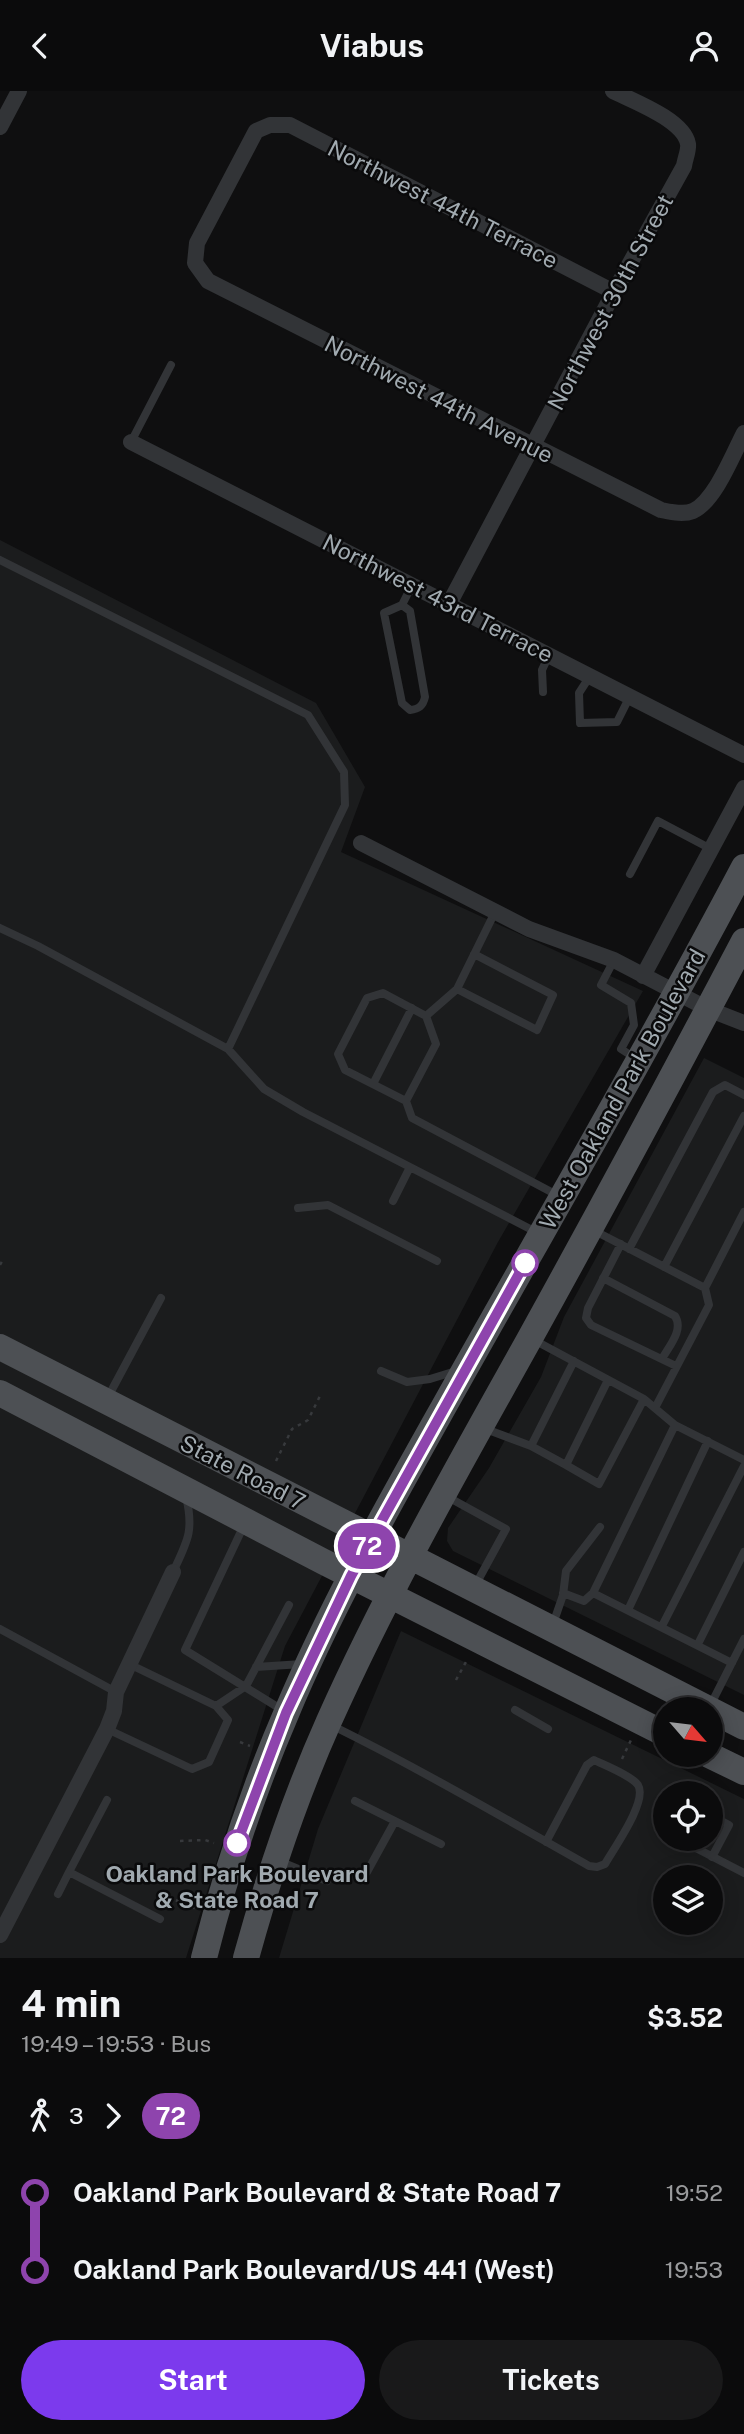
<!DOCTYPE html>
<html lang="en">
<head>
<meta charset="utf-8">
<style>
	:root { --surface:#0b0b0c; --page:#19191a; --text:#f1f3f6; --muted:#9a9b9d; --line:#2b2b2d; --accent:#7c3aed }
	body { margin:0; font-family:"Public Sans",sans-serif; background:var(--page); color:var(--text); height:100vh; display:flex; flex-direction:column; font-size:26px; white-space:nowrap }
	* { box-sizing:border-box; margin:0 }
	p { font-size:23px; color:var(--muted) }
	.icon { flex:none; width:38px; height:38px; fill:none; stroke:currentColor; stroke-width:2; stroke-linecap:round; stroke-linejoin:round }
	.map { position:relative; height:1867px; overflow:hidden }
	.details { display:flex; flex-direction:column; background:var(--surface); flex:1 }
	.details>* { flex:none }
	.badge { padding:0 14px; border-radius:23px; font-size:24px; line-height:46px }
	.needle { width:46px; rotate:118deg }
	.controls { position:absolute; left:653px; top:1606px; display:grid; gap:14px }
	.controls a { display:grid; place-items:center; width:70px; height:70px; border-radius:50%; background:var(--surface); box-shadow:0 4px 18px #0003,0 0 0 2px var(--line); font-size:35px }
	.map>.badge { position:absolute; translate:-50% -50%; box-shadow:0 0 0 4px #fff }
	.legs { display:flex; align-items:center; gap:10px; height:77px; padding:0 21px; font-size:23px }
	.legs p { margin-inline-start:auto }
	.head { display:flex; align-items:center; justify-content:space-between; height:119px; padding:0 21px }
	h1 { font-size:38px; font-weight:700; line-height:52px }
	.action { display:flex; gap:14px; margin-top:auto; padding:14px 21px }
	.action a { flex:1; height:80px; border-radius:42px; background:var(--accent); color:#fff; font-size:28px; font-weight:700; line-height:80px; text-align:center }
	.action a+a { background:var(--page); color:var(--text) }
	ul { padding:0 21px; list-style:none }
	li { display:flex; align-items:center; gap:24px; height:77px; font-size:26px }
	li i { display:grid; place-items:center; width:10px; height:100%; margin:0 9px; background:currentColor }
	li i::after { content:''; width:18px; height:18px; margin:-9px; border:5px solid; border-radius:50%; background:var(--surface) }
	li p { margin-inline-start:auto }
	li:first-child i { background:linear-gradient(#0000 50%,currentColor 0) }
	li:last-child i { background:linear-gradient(currentColor 50%,#0000 0) }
	header { display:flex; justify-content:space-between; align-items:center; height:91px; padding:0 21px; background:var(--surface); font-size:32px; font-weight:700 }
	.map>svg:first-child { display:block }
	.built { fill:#1b1c1d; fill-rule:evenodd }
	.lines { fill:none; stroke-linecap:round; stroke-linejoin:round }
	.path { stroke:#37393c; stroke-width:2.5; stroke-dasharray:3.5 5; stroke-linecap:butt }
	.lane { stroke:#323437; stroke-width:8 }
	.street { stroke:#323437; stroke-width:16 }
	.primary { stroke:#4d5054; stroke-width:26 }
	.line-1-casing { stroke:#fff; stroke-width:16 }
	.line-1 { stroke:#8e44ad; stroke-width:10 }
	.stop-1-dot { fill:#fff; stroke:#8e44ad; stroke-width:3.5 }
	.labels { text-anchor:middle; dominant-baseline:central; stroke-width:5; stroke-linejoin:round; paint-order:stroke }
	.street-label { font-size:23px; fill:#a1aab0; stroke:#0a0a0b }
	.stop-label { font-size:23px; font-weight:bold; fill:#a1aab0; stroke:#0a0a0b }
</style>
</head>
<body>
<header><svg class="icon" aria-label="back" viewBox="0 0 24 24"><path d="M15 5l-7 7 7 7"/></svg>Viabus<svg class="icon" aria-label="person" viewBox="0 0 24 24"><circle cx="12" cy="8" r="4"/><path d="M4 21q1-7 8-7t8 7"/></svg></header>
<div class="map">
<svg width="744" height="1867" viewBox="0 0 744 1867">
	<rect width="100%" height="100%" fill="#0f0f10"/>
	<path class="built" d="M0,449l316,163 49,84 -24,65 302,139 -145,251 -213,404 -99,312h-186z
		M704,967l40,20v617l-291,-144 -6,-10 1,-13 41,-60 52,-91 23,-60z
		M401,1540l343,168v159h-465l39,-129zM665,1703h45v45h-45zM665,1787h45v45h-45z"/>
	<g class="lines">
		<path class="path" d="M0,1174l4,-7
			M276,1370l16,-32 16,-9 12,-24
			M456,1589l11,-20
			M240,1651l10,4
			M622,1668l9,-19
			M180,1750l25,-1 9,3
			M168,1806l29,12"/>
		<path class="lane" d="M131,351l40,-77
			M0,469l308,155 36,57 1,33 -117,244 -190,-103 -38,-18
			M402,514l8,6 15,86c-2,9 -6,12 -15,13l-8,-7 -18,-90 18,-8 10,-20
			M590,585l-11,17 1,30 37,-1 13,-26
			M543,601l-1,-22 7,-15
			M630,783l28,-53 53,28
			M474,863l79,41 -16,35 -80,-41 38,-77
			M614,869l-13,25 30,18 3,22 -13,24 14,9
			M426,925l10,28 -30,57 -61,-31 -7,-16 29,-56 16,-5 43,23 31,-27
			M228,958l36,40 39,23 233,120
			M373,993l39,-76
			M406,1010l6,17 145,77
			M393,1110l17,-34
			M298,1117l30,-3 109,56
			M593,1139l112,58 4,17 -54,103
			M621,1153l-33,64 -2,10 5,7 85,41
			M629,1158l84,-157 12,-7 19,10
			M664,1176l80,-151
			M603,1187l72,38c9,14 -6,30 -13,43
			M705,1197l39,-76
			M534,1249l110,59 31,26 69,35
			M381,1280l26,11 23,-3 26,-8
			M108,1306l53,-99
			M675,1334l-82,168 139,70
			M483,1337l48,18 43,-85
			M531,1355l35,19 42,-85
			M566,1374l33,19 45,-85
			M446,1405l60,33 -30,55
			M245,1432l-60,127 99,61
			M173,1481c15,-32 21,-41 13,-76
			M563,1502l21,8 9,-8
			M628,1519l80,-169
			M662,1535l82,-160
			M552,1536l11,-32 3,-24 34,-44
			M0,1538l116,63
			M698,1553l46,-92
			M129,1573l87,42
			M256,1576l46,-3
			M710,1615l34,-67
			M515,1619l33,19
			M333,1635c87,43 171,92 256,140l8,1 8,-3c9,-16 43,-63 33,-79 -6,-9 -34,-20 -44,-25l-7,5 -41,77
			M107,1638l85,40 17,-7 19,-42 -12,-14 30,-20 43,-81
			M666,1701l3,2
			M107,1709l-38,72 91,47
			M355,1710l86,43
			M710,1724l19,10 -17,32
			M693,1748l-3,6 54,28
			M279,1770l48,20
			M367,1781l28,-51
			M58,1803l11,-22"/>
		<path class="street" d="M0,36l19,-36
			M614,201l-324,-167h-20l-14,6 -59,112 -2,20 13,18 453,229c10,2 22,5 32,1 22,-10 40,-57 51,-78
			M131,351l613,313
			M449,513l165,-312 70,-126c1,-7 5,-16 4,-22 -4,-24 -55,-43 -75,-53
			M361,752l168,86 85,31 94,49 36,14
			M643,885l101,-188
			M0,1844l107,-206 7,-18 2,-19 57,-120"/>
		<path class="primary" d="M0,1256l744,380
			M0,1302l324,169 341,172
			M709,1664l35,17
			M204,1867c21,-83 48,-165 82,-244 49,-117 113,-227 175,-338 95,-169 192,-337 283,-509
			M246,1867c22,-80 49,-161 83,-237 59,-132 131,-257 201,-383 73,-132 144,-264 214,-397"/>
	</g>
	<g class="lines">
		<g class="line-1-casing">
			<path id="line-1" d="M237,1752l49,-130 65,-137 174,-313"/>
		</g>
		<use href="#line-1" class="line-1"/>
	</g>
	<g class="stop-1-dot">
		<circle cx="525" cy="1172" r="12"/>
		<circle cx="237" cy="1752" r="12"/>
	</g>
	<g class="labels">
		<g class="street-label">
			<text transform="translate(443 113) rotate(27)">Northwest 44th Terrace</text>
			<text transform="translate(610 211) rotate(-62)">Northwest 30th Street</text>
			<text transform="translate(439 308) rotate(27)">Northwest 44th Avenue</text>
			<text transform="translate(438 507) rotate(27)">Northwest 43rd Terrace</text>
			<text transform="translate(622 998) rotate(-61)">West Oakland Park Boulevard</text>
			<text transform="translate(243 1381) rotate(27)">State Road 7</text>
		</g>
		<g class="stop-label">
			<text x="237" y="1782">Oakland Park Boulevard<tspan x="237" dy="26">&amp; State Road 7</tspan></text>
		</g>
	</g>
</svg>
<div class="controls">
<a><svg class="needle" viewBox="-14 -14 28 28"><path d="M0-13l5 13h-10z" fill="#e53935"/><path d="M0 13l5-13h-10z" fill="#9a9b9d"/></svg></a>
<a><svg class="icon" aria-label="locate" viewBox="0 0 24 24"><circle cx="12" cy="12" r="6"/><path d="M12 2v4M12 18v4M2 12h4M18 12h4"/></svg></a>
<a><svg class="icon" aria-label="layers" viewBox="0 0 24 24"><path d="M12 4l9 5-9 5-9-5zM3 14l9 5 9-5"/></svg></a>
</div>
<b class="badge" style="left:367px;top:1455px;background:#8e44ad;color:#fff">72</b>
</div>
<section class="details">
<div class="head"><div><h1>4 min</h1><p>19:49 – 19:53 · Bus</p></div><b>$3.52</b></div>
<div class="legs"><svg class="icon" aria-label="walk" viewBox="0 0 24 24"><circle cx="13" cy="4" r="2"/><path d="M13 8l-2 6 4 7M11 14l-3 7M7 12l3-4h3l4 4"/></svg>3<svg class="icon" aria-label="forward" viewBox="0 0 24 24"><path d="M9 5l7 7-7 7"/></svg><b class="badge" style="background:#8e44ad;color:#fff">72</b></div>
<ul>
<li><i style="color:#8e44ad"></i><b>Oakland Park Boulevard &amp; State Road 7</b><p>19:52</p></li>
<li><i style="color:#8e44ad"></i><b>Oakland Park Boulevard/US 441 (West)</b><p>19:53</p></li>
</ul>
<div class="action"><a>Start</a><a>Tickets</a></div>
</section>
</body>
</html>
